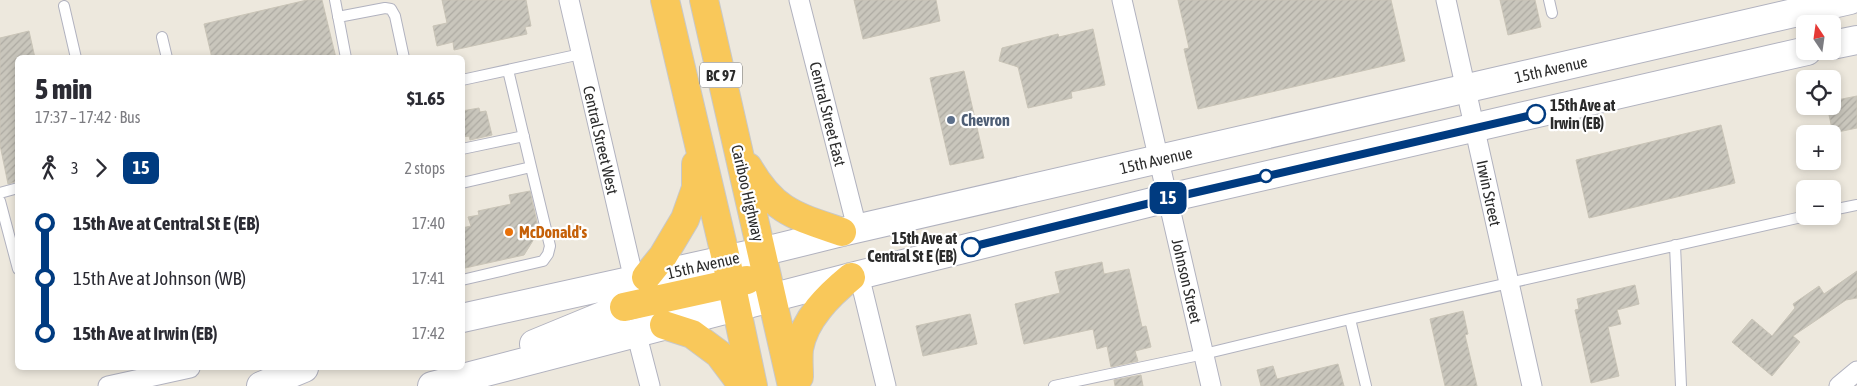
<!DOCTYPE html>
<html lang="en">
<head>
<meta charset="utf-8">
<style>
	:root { --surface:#fff; --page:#f2f2f3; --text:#2b2b33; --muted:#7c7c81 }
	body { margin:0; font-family:"Asap Condensed",sans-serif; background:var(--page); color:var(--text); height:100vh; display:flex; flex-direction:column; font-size:19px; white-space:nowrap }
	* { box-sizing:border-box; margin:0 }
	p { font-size:16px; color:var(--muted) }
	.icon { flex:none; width:28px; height:28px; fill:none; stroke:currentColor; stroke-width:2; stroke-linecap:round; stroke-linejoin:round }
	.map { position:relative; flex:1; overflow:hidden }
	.panel { position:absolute; left:15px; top:55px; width:450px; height:315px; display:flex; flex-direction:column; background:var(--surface); border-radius:8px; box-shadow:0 2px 8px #0003 }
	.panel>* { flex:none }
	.badge { padding:0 10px; border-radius:8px; font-size:18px; line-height:32px }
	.needle { width:32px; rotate:347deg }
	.fabs { position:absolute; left:1796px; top:15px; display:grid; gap:10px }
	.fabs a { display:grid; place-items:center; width:45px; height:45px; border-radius:8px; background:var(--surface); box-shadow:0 2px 8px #0003; font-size:25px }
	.map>.badge { position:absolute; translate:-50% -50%; box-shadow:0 0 0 2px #fff }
	.legs { display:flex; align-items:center; gap:8px; height:55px; padding:0 20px; font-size:16px }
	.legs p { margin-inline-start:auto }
	.head { display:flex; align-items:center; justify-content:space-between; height:85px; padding:0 20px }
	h1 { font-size:28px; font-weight:800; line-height:38px }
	ul { padding:0 20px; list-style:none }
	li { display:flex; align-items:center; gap:18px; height:55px; font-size:19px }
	li i { display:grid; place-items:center; width:8px; height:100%; margin:0 6px; background:currentColor }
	li i::after { content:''; width:12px; height:12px; margin:-6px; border:4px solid; border-radius:50%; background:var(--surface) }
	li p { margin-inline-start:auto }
	li:first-child i { background:linear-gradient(#0000 50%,currentColor 0) }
	li:last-child i { background:linear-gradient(currentColor 50%,#0000 0) }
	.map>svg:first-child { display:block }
	.building { fill:url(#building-hatch); stroke:#c9c4b7 }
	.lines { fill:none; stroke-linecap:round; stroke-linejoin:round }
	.service-casing { stroke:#b1b2bf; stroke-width:12 }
	.minor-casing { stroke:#b1b2bf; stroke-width:21 }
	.secondary-casing { stroke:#b1b2bf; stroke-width:30 }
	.trunk-casing { stroke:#c8c8c8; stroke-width:30 }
	.service { stroke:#fff; stroke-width:10 }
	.minor { stroke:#fff; stroke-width:19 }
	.secondary { stroke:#fff; stroke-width:28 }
	.trunk { stroke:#f9c85a; stroke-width:28 }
	.line-1-casing { stroke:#fff; stroke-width:11 }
	.line-1 { stroke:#003b80; stroke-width:8 }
	.stop-1-dot { fill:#fff; stroke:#003b80; stroke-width:2.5 }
	.service-dot { fill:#5c6f8a; stroke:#fff; stroke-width:2 }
	.food-dot { fill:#e8710a; stroke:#fff; stroke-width:2 }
	.labels { text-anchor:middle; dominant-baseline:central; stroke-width:4.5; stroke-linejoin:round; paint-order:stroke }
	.shield { fill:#fff; stroke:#6b6b6b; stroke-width:1 }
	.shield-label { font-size:15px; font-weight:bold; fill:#2b2b2b }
	.street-label { font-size:16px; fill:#2b2b2b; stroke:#fff }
	.stop-label { font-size:16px; font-weight:bold; fill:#2b2b2b; stroke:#fff; text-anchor:start }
	.service-label { font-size:16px; font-weight:bold; fill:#4e5e75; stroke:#fff; text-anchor:start }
	.food-label { font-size:16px; font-weight:bold; fill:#c56008; stroke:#fff; text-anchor:start }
</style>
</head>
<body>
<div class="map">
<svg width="1857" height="386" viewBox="0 0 1857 386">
	<defs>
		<pattern id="building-hatch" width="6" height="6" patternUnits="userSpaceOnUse" patternTransform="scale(1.25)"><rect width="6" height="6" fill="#c9c6bc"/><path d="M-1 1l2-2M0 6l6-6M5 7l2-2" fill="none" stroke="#adaaa2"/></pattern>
	</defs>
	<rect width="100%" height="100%" fill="#ede8dd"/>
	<path class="building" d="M307,0h15l14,58h-124l-8,-34z
		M442,0h84l5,26 -6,1 2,7 -73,16 -1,-8 -16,4 -4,-20 14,-3z
		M854,0h82l4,21 -77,18z
		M1178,0h213l14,61 -207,48 -14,-60 5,-1z
		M1500,0h35l6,27 -33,8z
		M1093,29l12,56 -34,7 1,6 -44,10 -10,-41 -19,-6 3,-13 56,-14 1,3z
		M29,31l6,27h-17v123l-10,3 -8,-39v-107z
		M964,71l20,87 -34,7 -20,-87z
		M1857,96v32l-24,5 -6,-27h5v-5z
		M479,108l1,4 6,-1 6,24 -22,5 -1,-4 -7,1v-26z
		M1721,125l14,58 -146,35 -13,-58z
		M530,191l9,40 -15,24 -59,13 -3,-9v-31l9,-2 -3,-9 11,-2 -1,-4 33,-7 -2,-9z
		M1102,262l2,12 25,-5 13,58 4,-1 5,21 -16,4 3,10 -27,6 -4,-21 -10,3 -4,-20 -69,15 -9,-40 45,-11 -5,-21z
		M1857,271v27l-11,2 -53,36 7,6 -28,34 -40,-34 20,-23 20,17 23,-28 -2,-4 26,-18 5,8z
		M1635,285l4,19 -22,6 4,14 -13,3 11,49 -28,7 -16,-73 4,-1 -2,-10z
		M1463,311l5,23 -3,1 12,51h-32l-15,-67z
		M970,314l7,30 -54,12 -7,-30z
		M1338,364l6,22h-83l-4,-16 16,-4 4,13z
		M1141,375l2,11h-28l-1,-6z"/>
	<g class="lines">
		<g class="service-casing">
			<path id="service" d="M335,0l11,58
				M1549,0l3,13
				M64,6l12,52
				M338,17l47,-9 6,1 4,7 9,42
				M162,37l5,21
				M462,80l119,-26
				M462,149l62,-13
				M462,183l69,-16 -23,-97
				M0,193l18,-5
				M0,201l18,68
				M1832,210l25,-5
				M1675,245l6,141
				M462,280l81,-19 5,-7 2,-8 -19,-79
				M1350,319l16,67
				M1054,386l150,-32 146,-35 456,-103"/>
		</g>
		<g class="minor-casing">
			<path id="minor" d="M569,0l65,280
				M799,0l58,228
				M1122,0l89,386
				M1446,0l86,386
				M859,275l27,111
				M636,332l14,54
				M108,386l82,-18
				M1839,386l18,-15"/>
		</g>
		<g class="secondary-casing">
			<path id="secondary" d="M1832,45l25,-5
				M462,318l299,-66 81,-20 1008,-232
				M534,344l90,-37 8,-23
				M261,386l43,-18
				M432,386l427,-111 305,-76 643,-148"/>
		</g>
		<g class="trunk-casing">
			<path id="trunk" d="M665,0l61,259 27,127
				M704,0l88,386
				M748,167c26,45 47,49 94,65
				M646,277l17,-21 22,-37 11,-31v-24
				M624,307l123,-27
				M664,325l28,9 27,20 24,32
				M799,377c0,-9 -1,-19 0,-28 5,-30 30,-54 52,-72"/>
		</g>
		<use href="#service" class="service"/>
		<use href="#minor" class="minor"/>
		<use href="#secondary" class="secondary"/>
		<use href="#trunk" class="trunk"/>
	</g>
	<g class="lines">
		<g class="line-1-casing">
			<path id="line-1" d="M971,247l196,-48 369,-85"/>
		</g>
		<use href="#line-1" class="line-1"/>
	</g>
	<g class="stop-1-dot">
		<circle cx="1536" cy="114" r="9"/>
		<circle cx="1266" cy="176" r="6"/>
		<circle cx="971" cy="247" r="9"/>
	</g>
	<circle class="service-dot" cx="951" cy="120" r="5"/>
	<circle class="food-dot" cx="509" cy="232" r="5"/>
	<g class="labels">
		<rect class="shield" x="700" y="62.5" width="42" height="25" rx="4"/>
		<g class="shield-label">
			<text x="721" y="75">BC 97</text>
		</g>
		<g class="street-label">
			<text transform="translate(1551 69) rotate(-13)">15th Avenue</text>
			<text transform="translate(828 114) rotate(76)">Central Street East</text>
			<text transform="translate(601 140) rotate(77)">Central Street West</text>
			<text transform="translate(1156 160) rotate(-13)">15th Avenue</text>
			<text transform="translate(748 193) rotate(77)">Cariboo Highway</text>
			<text transform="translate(1489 193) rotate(78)">Irwin Street</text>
			<text transform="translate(703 265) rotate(-13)">15th Avenue</text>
			<text transform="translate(1187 281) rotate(77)">Johnson Street</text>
		</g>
		<g class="stop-label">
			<text x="1550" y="105">15th Ave at<tspan x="1550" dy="18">Irwin (EB)</tspan></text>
			<text x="957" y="238" text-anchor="end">15th Ave at<tspan x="957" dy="18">Central St E (EB)</tspan></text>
		</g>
		<g class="service-label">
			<text x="961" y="120">Chevron</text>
		</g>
		<g class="food-label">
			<text x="519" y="232">McDonald's</text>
		</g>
	</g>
</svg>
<div class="fabs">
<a><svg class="needle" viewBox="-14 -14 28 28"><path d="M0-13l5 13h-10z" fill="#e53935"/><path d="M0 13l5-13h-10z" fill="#7c7c81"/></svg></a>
<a><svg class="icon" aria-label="locate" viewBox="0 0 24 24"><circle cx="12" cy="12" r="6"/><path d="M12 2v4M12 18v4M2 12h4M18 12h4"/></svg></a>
<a>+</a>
<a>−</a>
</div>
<b class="badge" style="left:1168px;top:198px;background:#003b80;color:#fff">15</b>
<section class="panel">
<div class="head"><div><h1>5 min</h1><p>17:37 – 17:42 · Bus</p></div><b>$1.65</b></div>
<div class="legs"><svg class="icon" aria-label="walk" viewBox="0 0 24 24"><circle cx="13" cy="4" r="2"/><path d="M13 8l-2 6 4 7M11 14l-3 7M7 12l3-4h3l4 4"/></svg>3<svg class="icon" aria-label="forward" viewBox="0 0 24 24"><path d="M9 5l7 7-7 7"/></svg><b class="badge" style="background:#003b80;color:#fff">15</b><p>2 stops</p></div>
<ul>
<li><i style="color:#003b80"></i><b>15th Ave at Central St E (EB)</b><p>17:40</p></li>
<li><i style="color:#003b80"></i><span>15th Ave at Johnson (WB)</span><p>17:41</p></li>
<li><i style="color:#003b80"></i><b>15th Ave at Irwin (EB)</b><p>17:42</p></li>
</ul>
</section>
</div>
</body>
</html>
